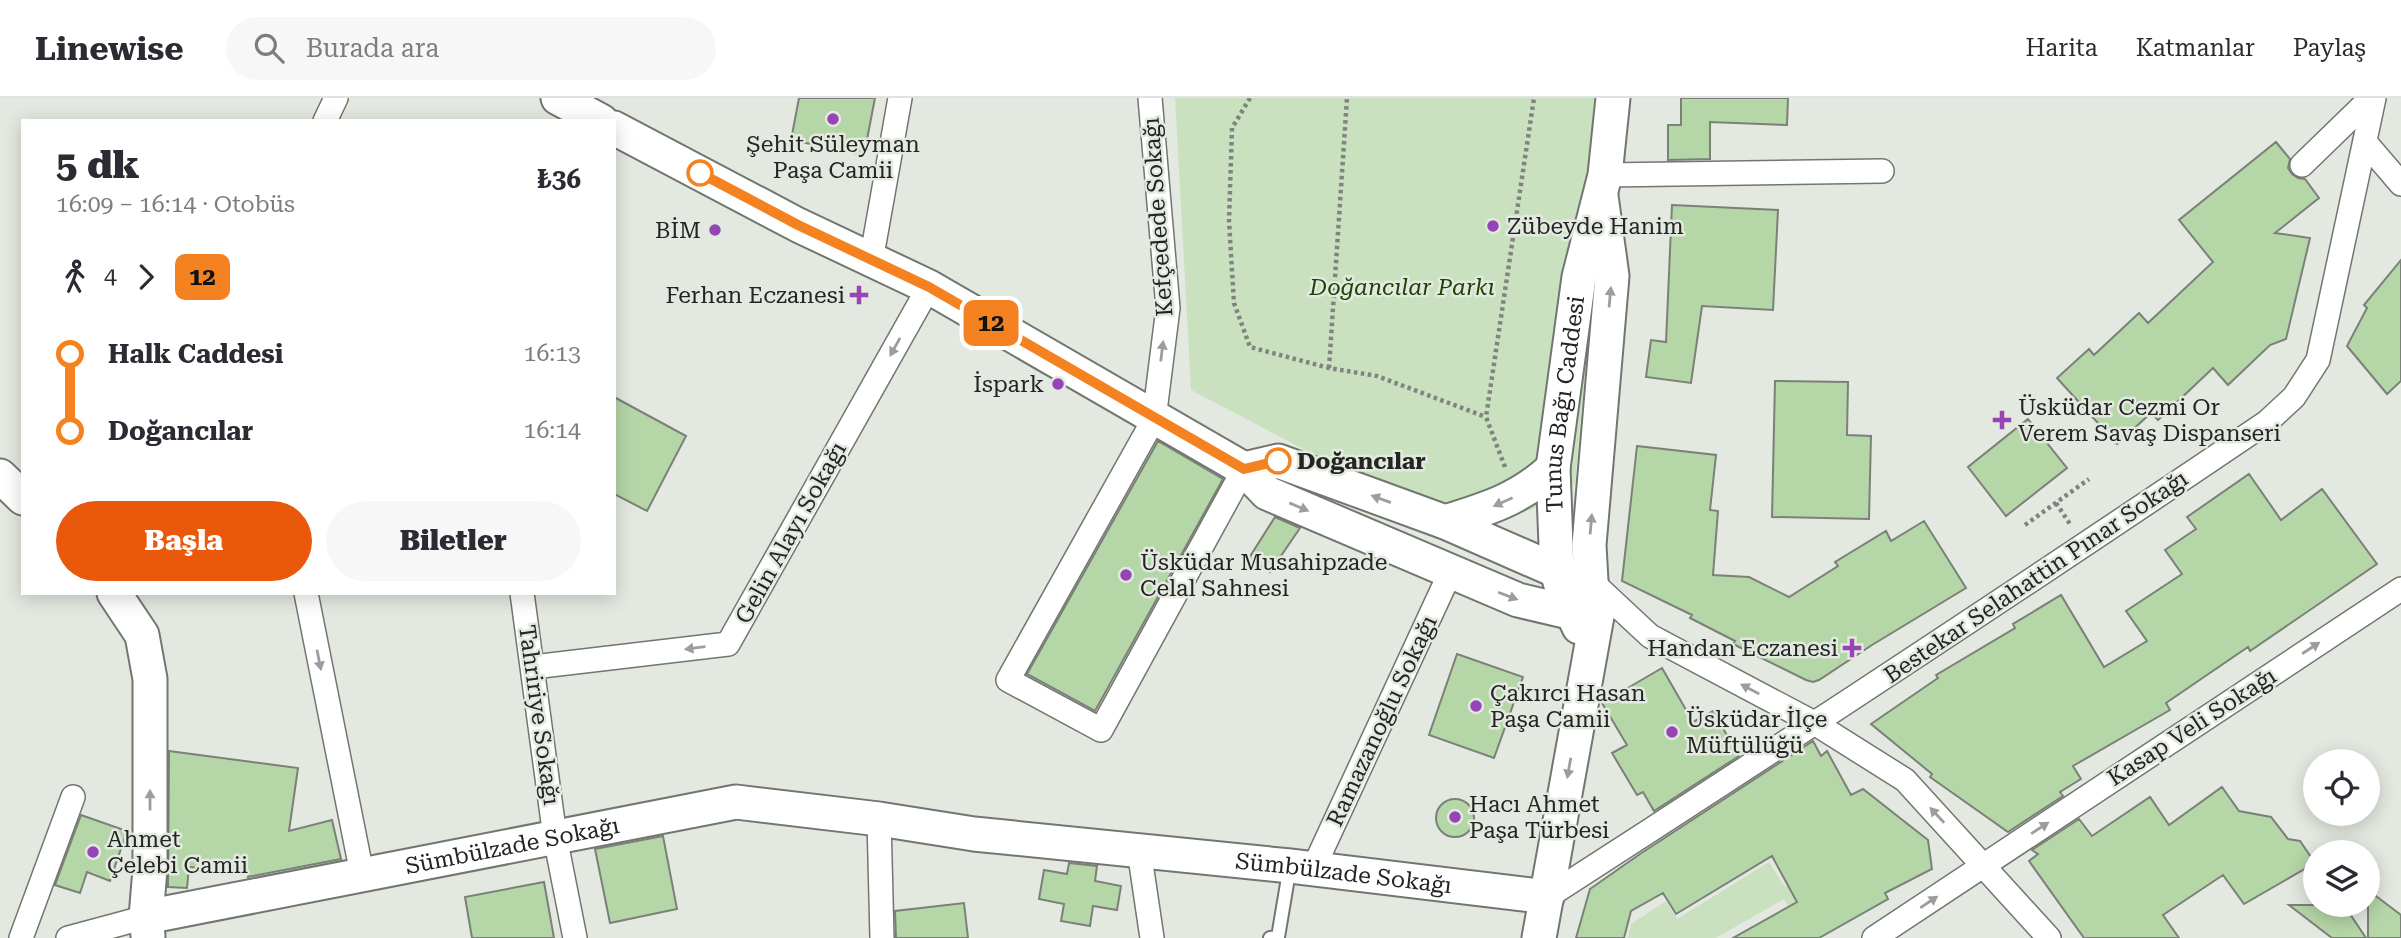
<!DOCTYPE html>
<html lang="tr">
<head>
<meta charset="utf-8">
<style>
	:root { --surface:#fff; --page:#f7f7f7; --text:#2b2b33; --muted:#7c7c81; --line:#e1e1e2; --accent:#ea580c }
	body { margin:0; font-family:"Roboto Serif",serif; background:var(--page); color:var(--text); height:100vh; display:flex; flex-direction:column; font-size:26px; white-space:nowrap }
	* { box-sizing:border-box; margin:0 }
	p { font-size:23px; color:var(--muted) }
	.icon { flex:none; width:38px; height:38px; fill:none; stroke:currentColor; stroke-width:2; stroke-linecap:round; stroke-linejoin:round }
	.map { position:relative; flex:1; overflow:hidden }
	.panel { position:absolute; left:21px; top:21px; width:595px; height:476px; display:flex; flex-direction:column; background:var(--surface); border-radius:0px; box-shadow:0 4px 18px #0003 }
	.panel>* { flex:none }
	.badge { padding:0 14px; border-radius:10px; font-size:24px; line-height:46px }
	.tools { position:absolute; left:2303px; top:651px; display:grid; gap:14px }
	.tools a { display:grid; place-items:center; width:77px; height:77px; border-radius:50%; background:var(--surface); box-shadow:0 4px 18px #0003; font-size:35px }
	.map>.badge { position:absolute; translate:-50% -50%; box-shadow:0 0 0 4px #fff }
	.legs { display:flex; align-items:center; gap:10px; height:77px; padding:0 35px; font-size:23px }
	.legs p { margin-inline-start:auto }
	.head { display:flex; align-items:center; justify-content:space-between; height:119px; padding:0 35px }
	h1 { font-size:38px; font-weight:800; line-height:52px }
	.button { display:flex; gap:14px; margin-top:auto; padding:14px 35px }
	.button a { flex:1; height:80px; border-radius:42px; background:var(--accent); color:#fff; font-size:28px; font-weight:800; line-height:80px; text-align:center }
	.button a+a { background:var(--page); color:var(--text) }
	ul { padding:0 35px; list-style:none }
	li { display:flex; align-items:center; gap:24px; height:77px; font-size:26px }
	li i { display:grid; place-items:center; width:10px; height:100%; margin:0 9px; background:currentColor }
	li i::after { content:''; width:18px; height:18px; margin:-9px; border:5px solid; border-radius:50%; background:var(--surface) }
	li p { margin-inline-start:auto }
	li:first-child i { background:linear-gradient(#0000 50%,currentColor 0) }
	li:last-child i { background:linear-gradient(currentColor 50%,#0000 0) }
	header { display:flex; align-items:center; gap:42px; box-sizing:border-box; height:98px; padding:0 35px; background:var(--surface); border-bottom:2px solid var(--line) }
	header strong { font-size:33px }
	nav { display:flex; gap:38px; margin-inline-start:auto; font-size:24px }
	.search { width:490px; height:63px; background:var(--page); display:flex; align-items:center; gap:18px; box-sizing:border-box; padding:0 24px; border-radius:38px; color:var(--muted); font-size:26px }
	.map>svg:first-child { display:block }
	.green { fill:#c9e1bf }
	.building { fill:#b5d6a7; stroke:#7b8079; stroke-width:2 }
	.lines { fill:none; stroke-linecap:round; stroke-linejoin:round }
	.lane-casing { stroke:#71766f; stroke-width:16 }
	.street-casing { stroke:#71766f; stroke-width:26 }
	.secondary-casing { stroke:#71766f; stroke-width:37 }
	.path { stroke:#80847f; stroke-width:4.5; stroke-dasharray:3.5 3.5; stroke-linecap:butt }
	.lane { stroke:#fff; stroke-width:12 }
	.street { stroke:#fff; stroke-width:23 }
	.secondary { stroke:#fff; stroke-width:33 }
	.oneway { fill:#9c9d9c }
	.line-1-casing { stroke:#fff; stroke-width:16 }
	.line-1 { stroke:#f58220; stroke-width:10 }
	.poi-dot { fill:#9645b4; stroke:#e3e9e1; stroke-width:2.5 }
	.stop-1-dot { fill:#fff; stroke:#f58220; stroke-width:3.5 }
	.labels { text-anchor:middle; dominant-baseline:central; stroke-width:5; stroke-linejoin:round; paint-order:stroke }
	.poi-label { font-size:23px; fill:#232522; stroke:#e3e9e1; text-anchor:start }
	.street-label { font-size:23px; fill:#232522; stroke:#e3e9e1 }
	.park-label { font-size:23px; font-style:italic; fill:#1c4300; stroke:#e3e9e1 }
	.stop-label { font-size:23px; font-weight:bold; fill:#232522; stroke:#e3e9e1; text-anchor:start }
</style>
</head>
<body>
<header>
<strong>Linewise</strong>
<div class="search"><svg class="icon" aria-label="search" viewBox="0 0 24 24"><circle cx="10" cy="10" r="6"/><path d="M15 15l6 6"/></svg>Burada ara</div>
<nav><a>Harita</a><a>Katmanlar</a><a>Paylaş</a></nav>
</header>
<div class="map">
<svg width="2401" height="840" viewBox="0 0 2401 840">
	<rect width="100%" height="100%" fill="#e3e9e1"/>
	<path class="green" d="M1175,0h434l-34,386 -42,25 -47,13 -139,-50 -156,-82z
		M1769,764l16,25 15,-9 6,60 -22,-39 -68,39h-88l3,-14 35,-23 11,18z"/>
	<path class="building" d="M799,0h76l-11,57 -73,-15z
		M1681,0h107l-1,27 -77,-3v37l-42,1v-35h13z
		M2276,44l14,17 -2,9 4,6 6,4 7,1 14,19 -44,35 35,5 -24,101 -16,6 -42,40 -15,-17 -55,52 -7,-7 -34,31 -60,-66 32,-29 5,6 45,-42 9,10 65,-61 -34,-42z
		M1672,107l106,5 -5,100 -71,-4 -11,77 -45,-6 5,-37 15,2z
		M2401,162v121l-14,13 -40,-48 20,-38 -3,-3z
		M1775,283l73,1 -1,53 24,1 -2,83 -97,-2z
		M614,299l72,39 -39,75 -33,-17z
		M2028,321l39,49 -61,48 -38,-49z
		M1158,343l65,38 -128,232 -68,-37z
		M1637,348l79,9 -6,55 8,1 -5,64 36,2 40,20 49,-31 -3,-4 51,-31 5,10 33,-20 42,67 -94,57 -53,35 -6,2 -7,-2 -73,-36 2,-3 -45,-23 2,-3 -70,-34z
		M2249,376l32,46 41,-31 55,75 -127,87 -2,-4 -82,56 4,7 -97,56 8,13 -21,13 3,4 -55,36 -78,-55 2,-3 -61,-50 67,-46 -2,-3 79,-47 -2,-4 48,-29 43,72 43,-26 -21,-30 56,-37 -17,-24 31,-21 -9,-12z
		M1275,419l25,11 -30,44 -21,-14z
		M1457,556l66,23 -29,81 -65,-23z
		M1662,570l31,54 20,-11 26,45 -85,55 -11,-19 -6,3 -25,-42 15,-8 -25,-42z
		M1813,643l8,15 6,-5 24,44 12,-6 65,51 4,29 -47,24 3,6 -69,39h-86l64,-36 -25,-46 -96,58 -13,-21 -32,18 -7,27h-48l14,-49 50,-35z
		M169,653l129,17 -9,63 43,-11 9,39 -93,18 1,-5 -60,-5 -2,21 -19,-1z
		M2222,689l17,24 32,6 17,22 12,2 15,22 -71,41 -21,-29 -60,40 16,23h-95l-55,-77 9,-7 -6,-4 47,-31 13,17 58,-39 19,28z
		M1436 720a19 19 0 1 1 38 0a19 19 0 1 1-38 0Z
		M81,717l46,16 -17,50 -23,-9 -7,21 -25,-8z
		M663,738l14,73 -67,14 -15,-74z
		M1069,765l28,3 -2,15 26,5 -4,24 -24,-4 -3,20 -29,-5 3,-17 -25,-5 5,-29 23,4z
		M544,784l10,56h-82l-7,-41z
		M2368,792l33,25v23h-33z
		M964,805l4,35h-72l-1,-27z
		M2289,807h55l22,33h-34z"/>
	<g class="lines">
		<g class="lane-casing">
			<path id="lane" d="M1270,840l8,-1 12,-71"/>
		</g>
		<g class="street-casing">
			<path id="street" d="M1150,0l18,210 -14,111 -146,261 93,50 143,-261
				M325,23l11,-23
				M2365,44l36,42
				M2302,67l69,-67
				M1605,77l277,-4
				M871,163l29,-163
				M1591,483l59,55 166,88 89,56 144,158
				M306,495l56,281
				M522,495l33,244 20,101
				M533,569l195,-23 201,-357
				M879,721l3,119
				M1139,752l13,88
				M1313,771l137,-296
				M1547,799c242,-156 482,-314 720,-475l27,-25 24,-37 56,-262
				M21,840l52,-141
				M68,840l78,-21
				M1874,840l527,-349"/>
		</g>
		<g class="secondary-casing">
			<g id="secondary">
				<path d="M558,0l43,23"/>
				<path d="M614,30l184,97 131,62 315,182 23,24 251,107 55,13 24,3"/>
				<path d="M1244,371l34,-8 167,61 112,49 19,6"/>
				<path d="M0,378l23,22"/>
				<path d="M1445,424c42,-13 75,-23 108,-54"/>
				<path d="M114,495l28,42 8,44v190l-4,48 2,19"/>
				<path id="s1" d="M1579,529l-16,-34 -6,-22 -4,-103 26,-191 26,-102 8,-77"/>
				<path id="s2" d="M146,819l590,-115 143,17 95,15 316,32 257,31"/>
				<path d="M1539,840l58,-322 -6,-35 -2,-36 23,-269 -11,-80"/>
			</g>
		</g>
		<path class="path" d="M1250,0l-18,30 -3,93 5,82 16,44 79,21 48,8 109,41
			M1329,270l18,-270
			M1505,369l-19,-50 48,-319
			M2056,405l14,21
			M2025,427l64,-46"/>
		<use href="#lane" class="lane"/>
		<use href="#street" class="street"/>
		<use href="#secondary" class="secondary"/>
	</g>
	<defs><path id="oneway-solid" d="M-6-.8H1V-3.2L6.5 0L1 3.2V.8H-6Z" transform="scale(1.75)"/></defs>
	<g class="oneway">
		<use href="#oneway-solid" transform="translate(1610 199) rotate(-85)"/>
		<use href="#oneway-solid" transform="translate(895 249) rotate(119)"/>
		<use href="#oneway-solid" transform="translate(1162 253) rotate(-83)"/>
		<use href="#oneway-solid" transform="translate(1381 401) rotate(-160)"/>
		<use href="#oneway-solid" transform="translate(1503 404) rotate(156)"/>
		<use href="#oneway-solid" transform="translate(1299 409) rotate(23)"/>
		<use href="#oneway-solid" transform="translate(1591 426) rotate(-85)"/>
		<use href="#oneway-solid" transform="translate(1508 498) rotate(21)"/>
		<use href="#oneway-solid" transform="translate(695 550) rotate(173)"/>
		<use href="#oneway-solid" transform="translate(2311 550) rotate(-33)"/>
		<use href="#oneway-solid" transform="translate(319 562) rotate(79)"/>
		<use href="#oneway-solid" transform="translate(1750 591) rotate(-152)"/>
		<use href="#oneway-solid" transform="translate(1569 670) rotate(100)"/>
		<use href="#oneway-solid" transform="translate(150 702) rotate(-90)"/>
		<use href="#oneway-solid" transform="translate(1937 717) rotate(-133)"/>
		<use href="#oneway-solid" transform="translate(2040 730) rotate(-33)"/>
		<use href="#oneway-solid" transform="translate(1929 804) rotate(-34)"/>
	</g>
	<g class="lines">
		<g class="line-1-casing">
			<path id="line-1" d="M700,75l98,52 131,62 315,182 34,-8"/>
		</g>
		<use href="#line-1" class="line-1"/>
	</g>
	<g class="poi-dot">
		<circle cx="833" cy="21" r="7"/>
		<circle cx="1493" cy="128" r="7"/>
		<circle cx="715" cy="132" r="7"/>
		<path d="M855.5 186.5h7v7h7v7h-7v7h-7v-7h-7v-7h7z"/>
		<circle cx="1058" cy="286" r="7"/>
		<path d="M1998.5 311.5h7v7h7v7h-7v7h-7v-7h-7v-7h7z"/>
		<circle cx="1126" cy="477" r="7"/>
		<path d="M1848.5 539.5h7v7h7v7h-7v7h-7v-7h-7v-7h7z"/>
		<circle cx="1476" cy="608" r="7"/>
		<circle cx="1672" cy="634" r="7"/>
		<circle cx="1455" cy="719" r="7"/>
		<circle cx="93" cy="754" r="7"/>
	</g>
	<g class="stop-1-dot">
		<circle cx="700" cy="75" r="12"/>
		<circle cx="1278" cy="363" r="12"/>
	</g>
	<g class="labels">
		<g class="poi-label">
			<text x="833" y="46" text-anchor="middle">Şehit Süleyman<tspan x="833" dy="26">Paşa Camii</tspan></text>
			<text x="1507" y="128">Zübeyde Hanim</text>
			<text x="701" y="132" text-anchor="end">BİM</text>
			<text x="845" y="197" text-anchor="end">Ferhan Eczanesi</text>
			<text x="1044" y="286" text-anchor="end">İspark</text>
			<text x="2018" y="309">Üsküdar Cezmi Or<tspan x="2018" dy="26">Verem Savaş Dispanseri</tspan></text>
			<text x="1140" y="464">Üsküdar Musahipzade<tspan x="1140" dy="26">Celal Sahnesi</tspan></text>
			<text x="1838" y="550" text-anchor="end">Handan Eczanesi</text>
			<text x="1490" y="595">Çakırcı Hasan<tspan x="1490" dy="26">Paşa Camii</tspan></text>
			<text x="1686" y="621">Üsküdar İlçe<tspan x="1686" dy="26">Müftülüğü</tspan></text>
			<text x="1469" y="706">Hacı Ahmet<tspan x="1469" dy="26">Paşa Türbesi</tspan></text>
			<text x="107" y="741">Ahmet<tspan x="107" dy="26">Çelebi Camii</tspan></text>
		</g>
		<g class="street-label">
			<text transform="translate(1158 119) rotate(-94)">Kefçedede Sokağı</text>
			<text stroke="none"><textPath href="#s1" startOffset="228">Tunus Bağı Caddesi</textPath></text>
			<text transform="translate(791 435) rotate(-61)">Gelin Alayı Sokağı</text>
			<text transform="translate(2036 479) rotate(-34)">Bestekar Selahattin Pınar Sokağı</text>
			<text transform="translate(539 617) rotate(82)">Tahririye Sokağı</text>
			<text transform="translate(1382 623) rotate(-65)">Ramazanoğlu Sokağı</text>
			<text transform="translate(2192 629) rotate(-33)">Kasap Veli Sokağı</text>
			<text stroke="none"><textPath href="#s2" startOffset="373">Sümbülzade Sokağı</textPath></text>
			<text stroke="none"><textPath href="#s2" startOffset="1213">Sümbülzade Sokağı</textPath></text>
		</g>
		<g class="park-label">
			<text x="1402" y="189">Doğancılar Parkı</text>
		</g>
		<g class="stop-label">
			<text x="1297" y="363">Doğancılar</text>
		</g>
	</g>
</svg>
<div class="tools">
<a><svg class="icon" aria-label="locate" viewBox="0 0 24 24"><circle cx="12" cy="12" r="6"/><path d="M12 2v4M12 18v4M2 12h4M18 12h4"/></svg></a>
<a><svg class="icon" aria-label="layers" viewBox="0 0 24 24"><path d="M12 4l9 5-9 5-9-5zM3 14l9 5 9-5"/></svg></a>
</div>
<b class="badge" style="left:991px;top:225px;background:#f58220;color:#111">12</b>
<section class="panel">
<div class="head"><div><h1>5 dk</h1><p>16:09 – 16:14 · Otobüs</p></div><b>₺36</b></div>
<div class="legs"><svg class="icon" aria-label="walk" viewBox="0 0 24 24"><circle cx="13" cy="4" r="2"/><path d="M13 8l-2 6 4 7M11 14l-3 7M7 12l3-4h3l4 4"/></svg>4<svg class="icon" aria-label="forward" viewBox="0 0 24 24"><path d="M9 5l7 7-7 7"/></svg><b class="badge" style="background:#f58220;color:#111">12</b></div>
<ul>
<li><i style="color:#f58220"></i><b>Halk Caddesi</b><p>16:13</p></li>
<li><i style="color:#f58220"></i><b>Doğancılar</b><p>16:14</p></li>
</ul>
<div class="button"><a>Başla</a><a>Biletler</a></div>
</section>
</div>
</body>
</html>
